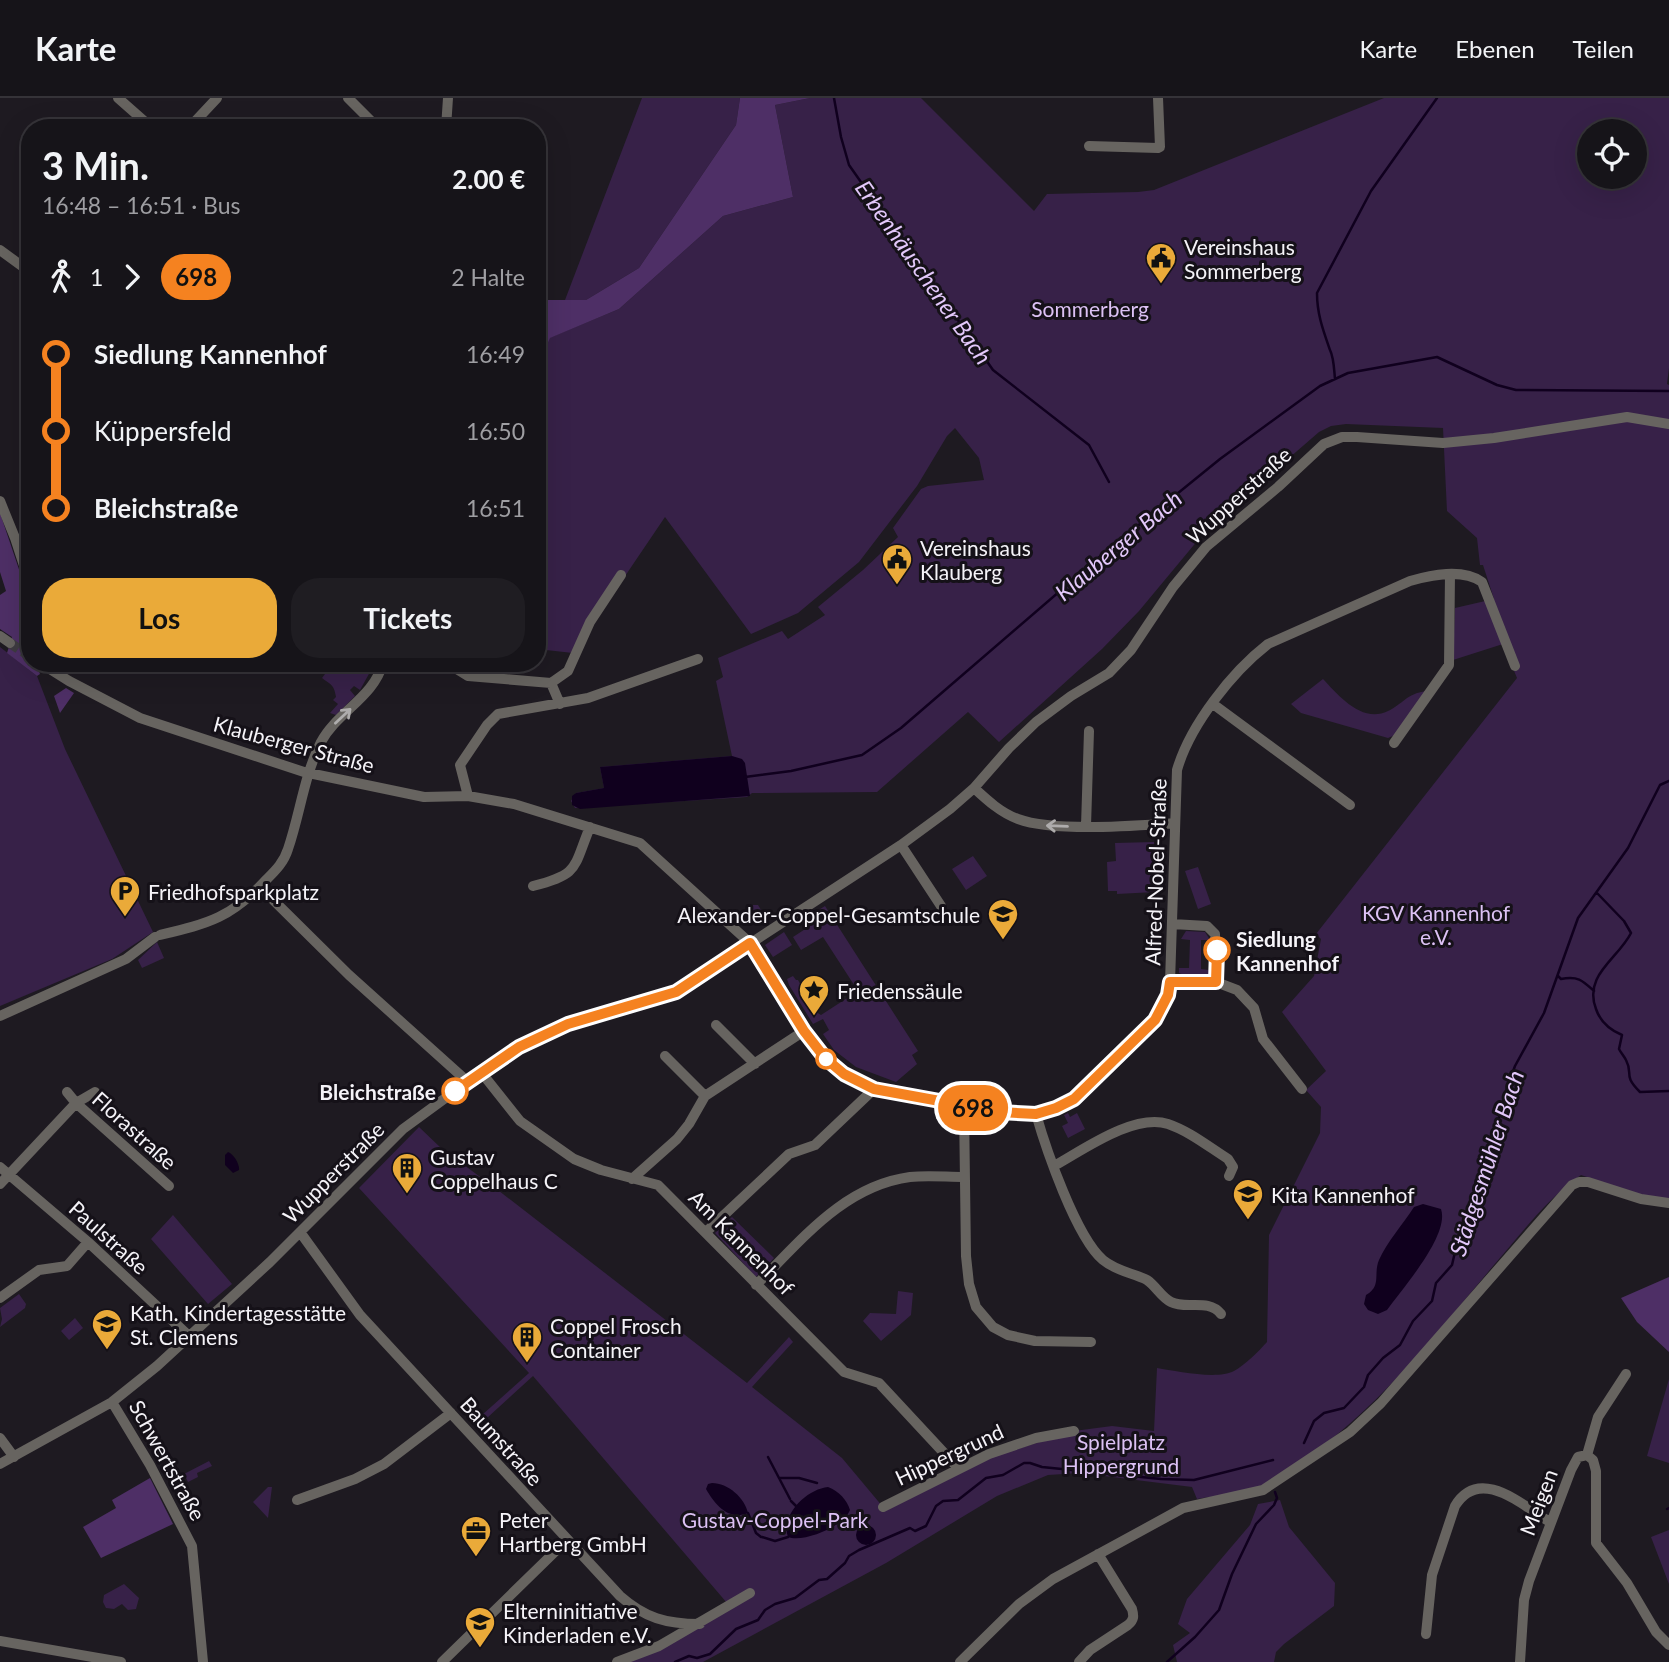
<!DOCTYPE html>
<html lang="de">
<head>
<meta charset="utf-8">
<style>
	:root { --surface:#161419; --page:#1f1d22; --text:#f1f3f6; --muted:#9e9ea2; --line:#353338; --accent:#eaaa39 }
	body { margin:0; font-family:Lato,sans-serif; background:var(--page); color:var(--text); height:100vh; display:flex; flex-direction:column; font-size:26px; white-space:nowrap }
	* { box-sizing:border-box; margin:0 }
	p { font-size:23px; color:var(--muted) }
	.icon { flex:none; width:38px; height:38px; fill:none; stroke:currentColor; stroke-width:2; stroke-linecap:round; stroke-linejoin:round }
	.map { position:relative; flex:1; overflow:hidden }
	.side { position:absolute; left:21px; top:21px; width:525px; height:553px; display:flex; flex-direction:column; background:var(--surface); border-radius:28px; box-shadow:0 7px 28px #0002,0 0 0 2px var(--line) }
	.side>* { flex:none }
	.badge { padding:0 14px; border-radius:23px; font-size:24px; line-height:46px }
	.fabs { position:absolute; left:1577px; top:21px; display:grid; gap:14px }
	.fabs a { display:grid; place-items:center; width:70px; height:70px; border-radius:50%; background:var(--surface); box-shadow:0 7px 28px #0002,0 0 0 2px var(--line); font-size:35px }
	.map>.badge { position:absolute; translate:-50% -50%; box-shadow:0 0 0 4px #fff }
	.legs { display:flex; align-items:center; gap:10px; height:77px; padding:0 21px; font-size:23px }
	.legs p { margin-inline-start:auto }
	.headline { display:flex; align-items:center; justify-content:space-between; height:119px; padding:0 21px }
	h1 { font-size:38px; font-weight:700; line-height:52px }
	.button { display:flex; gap:14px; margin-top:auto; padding:14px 21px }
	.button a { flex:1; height:80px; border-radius:28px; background:var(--accent); color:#111; font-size:28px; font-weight:700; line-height:80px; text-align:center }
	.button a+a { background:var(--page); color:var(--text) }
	ul { padding:0 21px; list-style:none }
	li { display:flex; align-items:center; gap:24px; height:77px; font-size:26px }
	li i { display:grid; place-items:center; width:10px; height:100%; margin:0 9px; background:currentColor }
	li i::after { content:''; width:18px; height:18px; margin:-9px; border:5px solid; border-radius:50%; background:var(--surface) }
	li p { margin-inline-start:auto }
	li:first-child i { background:linear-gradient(#0000 50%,currentColor 0) }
	li:last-child i { background:linear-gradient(currentColor 50%,#0000 0) }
	header { display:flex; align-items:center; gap:42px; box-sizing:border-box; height:98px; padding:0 35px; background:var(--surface); border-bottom:2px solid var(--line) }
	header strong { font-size:33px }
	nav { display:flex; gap:38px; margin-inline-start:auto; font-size:24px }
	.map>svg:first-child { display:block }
	.green { fill:#372148; fill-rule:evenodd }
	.forest { fill:#4e2f66 }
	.water { fill:#10001e }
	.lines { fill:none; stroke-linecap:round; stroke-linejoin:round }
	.stream { stroke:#10001e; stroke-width:2.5 }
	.minor-tunnel { stroke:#3e3b41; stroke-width:10; stroke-dasharray:10 5; stroke-linecap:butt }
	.minor { stroke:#676460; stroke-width:10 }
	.oneway { stroke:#aeacac }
	.line-1-casing { stroke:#fff; stroke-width:16 }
	.line-1 { stroke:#f58220; stroke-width:10 }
	.stop-1-dot { fill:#fff; stroke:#f58220; stroke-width:3.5 }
	.labels { text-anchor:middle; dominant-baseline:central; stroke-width:6; stroke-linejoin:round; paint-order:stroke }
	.poi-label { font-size:21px; fill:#f5f3f8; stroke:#151118; text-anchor:start }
	.park-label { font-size:21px; fill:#dcc1f4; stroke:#151118 }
	.street-label { font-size:21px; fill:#f5f3f8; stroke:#151118 }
	.stop-label { font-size:21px; font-weight:bold; fill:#f5f3f8; stroke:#151118; text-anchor:start }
	.water-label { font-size:23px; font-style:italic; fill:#e3c8fb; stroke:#151118 }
</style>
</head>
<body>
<header>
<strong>Karte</strong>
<nav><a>Karte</a><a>Ebenen</a><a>Teilen</a></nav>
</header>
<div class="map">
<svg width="1669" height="1564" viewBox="0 0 1669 1564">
	<rect width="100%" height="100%" fill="#1e1a21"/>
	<path class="green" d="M642,0h98l-4,27 -97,143 -53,32h-21z
		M810,0h111l113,113 13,-17 91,-2 16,-2 230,-92h285v270l-2,16 2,1v813h-19l-69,-23c-32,22 -57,55 -82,84 -62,73 -121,152 -202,205 -11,6 -21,15 -32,20 -21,10 -45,11 -68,15l-5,-12 -112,-14 -32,2 -51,21 -111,67 -183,99h-86l42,-16 68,-43 -194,-227 -57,52 -3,-5 56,-50 -170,-185 60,-61 23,22 52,38 253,196 42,-46 4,5 -41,45 90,71 41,49 75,-39 116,-37 38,-5 42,5 3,-63c19,3 60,12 77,3 11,-6 24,-19 33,-29l2,-107 51,-102 1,-26 -15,-17 20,-19 -44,-59 32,-36 7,-37 -5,-5 201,-256 -14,-34 -50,16 2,-52 39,-9 -11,-34h-3l-3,-27 -30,-27 -4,-83 -97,-4 -15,2 -12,6 -111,96 -69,83 -37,38 -103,93 -31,-30 -91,80 -125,1 -5,4 -172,11 -4,-7 5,-8 28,-5 -4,-21 132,-11 -16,-75 7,-4 -5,-19 64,-27 6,8 37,-24 -7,-8 45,-37 35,-33 -5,-9 28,-39 7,-3 56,-6 -5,-22 -24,-30 -8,8 -30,50 -58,76 -61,51 -47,21 -86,-117 -92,136 -36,-4v-281l12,-30 70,-29 104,-93 70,-19 -18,-92zM1589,33h45v46h-45z
		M0,549l37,29 28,73 88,183 -41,27 -112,47z
		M314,565h61l-15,27 -6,-4 -4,4 5,6 -19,19 -6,-2 8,-9 -5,-4 3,-3c-2,-14 -7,-13 -14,-19l3,-4z
		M1323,581c15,16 39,45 65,32 15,-7 18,-17 38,-20l-31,44 -7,3 -87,-25 -10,-9z
		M1154,744l1,50 -38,2v-3h-9l-1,-29 9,-1 -1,-18z
		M973,758l14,20 -21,14 -14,-21z
		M1198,769l13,37 -13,5 -13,-38z
		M750,807h8l8,13 -8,6 -11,-1 -7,-7z
		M825,808l93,145 -6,4 5,9 -21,18 -40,-15 -22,-17 -11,-16 6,-4 -6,-11 -10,5 -24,-39 -2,-6 6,-3 3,4h2l13,24 2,-1 3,9 5,3 37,-24 -35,-54 -22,13 -8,-13 20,-13 -4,-8z
		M1186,833l19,1 5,8h-9v29l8,1v4c-12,5 -18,4 -30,-1v-5h10l1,-28 -9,-1z
		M784,834l8,13 -19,12 -8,-12z
		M157,844l7,16 -22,10 -4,-8z
		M1068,1015l2,4 7,-4 8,16 -17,9 -6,-12 6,-3 -4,-8z
		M173,1117l59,69 -24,20 -57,-65z
		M732,1119l42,41 -18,19 -41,-44z
		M898,1193l15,2 -2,22 -30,26 -18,-20 7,-8 26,1z
		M19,1196l7,10 -1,4 -25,19 2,-8 -2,-11z
		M75,1220l8,10 -14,12 -8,-9z
		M1669,1281v84l-22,-7z
		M209,1363l3,5 -15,7 1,4 -10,5 -4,-8z
		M268,1389h4l-4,31 -15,-16z
		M1280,1402l9,27 46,56 -1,23 -50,38 -8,8 -2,10h-97l-4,-17 17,-12 -12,-9 9,-25 63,-74 8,-21z
		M1669,1432v54l-18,-47z
		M124,1486l15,14 -3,11 -8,1 -6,-6 -8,5 -8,-1 -3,-6 1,-7z"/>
	<path class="forest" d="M740,0h70l-35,7 18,92 -70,19 -104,93 -69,29 -5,11 -8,-1v-26l5,-1v-21h44l53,-32 97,-143z
		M0,415l30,89v61h6l4,11 -3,2 -30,-23 5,-16 -12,-8v-34l6,-4 -6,-19z
		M66,590l8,5 -14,20 -6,-17z
		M1669,1179v75l-32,-30 -16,-24z
		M150,1380l23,46 -72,34 -18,-31 33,-19 -4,-8z"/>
	<path class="water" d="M732,658l10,3 3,4 5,33 -170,13 -8,-4v-9l4,-3 28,-5 -4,-21z
		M228,1054c6,2 12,13 11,18l-6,3 -8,-8v-10z
		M1423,1106l18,5c9,26 -39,80 -54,101l-9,4 -10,-4 -4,-6 2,-9c16,-9 7,-21 13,-35 8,-18 24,-36 35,-53z
		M712,1385c16,0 33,15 36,30 -19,8 -33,-8 -42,-24l2,-5z
		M828,1389c11,4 19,13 22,23 -6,16 -46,33 -62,27 -8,-22 19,-48 40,-50z
		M856 1437a10 10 0 1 1 20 0a10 10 0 1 1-20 0Z"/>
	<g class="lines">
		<path class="stream" d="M834,0l7,39 8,28 144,205 96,75 20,37
			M1335,281c-1,-10 -1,-21 -5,-29 -7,-20 -13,-36 -13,-57l54,-102 66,-93
			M745,679l46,-6 71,-16 39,-27 202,-174 117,-95 100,-73 28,-13 89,-16 60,28 19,5 153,1
			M1597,795l27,28 7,12c-13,26 -48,42 -35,76 4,12 14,21 26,26l-3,14c2,4 5,7 7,11 8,15 -4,14 14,32l29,-1
			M1558,878l3,3c17,-3 21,1 33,12
			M1304,1345l10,-22 10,-8 20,-5 20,-21 4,-12 15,-17 17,-13 13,-24 19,-20 4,-18 16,-18 3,-13 16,-34 37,-133 7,-19 29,-53 34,-95 50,-70 32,-63 9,-4
			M768,1359l22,42
			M779,1380h20l18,5
			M791,1403l5,5
			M1667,1411l2,-1
			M748,1415l8,20 5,4
			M762,1439l13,4 13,-4
			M675,1564l14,-6 8,2 13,-4 26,-25 22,-9 7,-10 10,-6 20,-6 24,-18 8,-1 18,-16 4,-7 10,-6 51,-22 5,3 11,-5 10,-20 7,-5 15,-1 28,-22 17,-3 21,-12h6l12,4 119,12 33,1 79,-20
			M1167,1564l28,-25 24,-27 13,-36 24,-50 18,-19 3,-7 -2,-6"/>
		<path class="minor-tunnel" d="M10,545l18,12"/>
		<path class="minor" d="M118,0l34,30
			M348,0l30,30
			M189,30l28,-30
			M446,30l2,-30
			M1089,48l69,2 2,-1 -2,-49
			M0,152l30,22
			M0,403l15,37 15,46
			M0,538l10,7
			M28,557l2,1
			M447,565l21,13 83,7
			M42,566l27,17 71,37 164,54 120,25 44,-1 46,8 126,39 110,100 54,88 25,31 22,16 23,11 126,23 36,2 20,-6 19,-9 13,-11 62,-62 15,-25 5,-19 7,-212c13,-45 55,-98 91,-126l142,-63c21,-6 52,-13 72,1l33,84
			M560,606l-9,-21 17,-12 22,-49 31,-47
			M1213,606l137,101
			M1394,645l55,-78 1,-91
			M974,690c13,12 27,25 44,31 35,13 117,7 156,4
			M468,698l-8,-31 27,-40 11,-11 90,-16 110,-39
			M1086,728l3,-95
			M901,747l40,61
			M533,788c47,-12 40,-18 57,-59
			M260,789l89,88 119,107
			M1172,826l35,2 8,8 1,48
			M160,837c50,-12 71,-17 107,-56 9,-9 17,-17 21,-30 12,-35 16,-73 33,-107 16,-30 53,-45 62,-79
			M1170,884h46l21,8 17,18 9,31 39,50
			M0,918l126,-57 29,-22
			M716,927l39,39
			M665,958l40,40
			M481,974l39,49 54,38 27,11 57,15 186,187 35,11 79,85
			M67,994l9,11 93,83
			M964,1009l2,149 3,28 7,23 17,20 15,8 27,6 56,1
			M1036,1016c10,35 40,123 67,146 13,11 30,13 44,20 9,6 14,17 24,22 15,8 37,-4 50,12
			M1054,1068c29,-16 80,-53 114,-42 21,7 41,23 60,35l5,8 -4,9
			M0,1069l88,75 102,95
			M632,1081l45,-40 12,-15 16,-28 99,-65
			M0,1086l76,-81 19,-11
			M300,1134l60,83 260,281c25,22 46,28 80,28
			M706,1134l83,-78 26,-9 59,-56
			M756,1187c45,-44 87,-99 154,-108 18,-2 36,0 55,0
			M0,1200l39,-28 28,-4 21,-24
			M112,1304l38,63 42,81 11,116
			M0,1340l14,19
			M1587,1357l11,-38 28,-43
			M0,1366l112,-62 45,-36 113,-104 133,-133 78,-57 38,-25 49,-23 108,-32 225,-147 49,-36 24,-21 35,-40 27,-26 35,-26 38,-23 22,-23 42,-63 33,-40 72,-60 46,-43 18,-7h15l86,6 51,-5 133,-21 42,7
			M297,1402l58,-21 29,-15 67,-51
			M883,1409l106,-53 47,-16 38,-7
			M1426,1536l6,-59 23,-69c25,-41 68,0 95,16
			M0,1543l121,21
			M442,1564l125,-122
			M617,1564l42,-16 91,-53
			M960,1564l59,-58 34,-25 130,-71 80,-18 87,-58 31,-29 191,-218 7,-3h9l53,17 28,4
			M1079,1564l11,-12 38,-25c6,-5 6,-9 4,-16l-34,-55
			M1520,1564l4,-62 5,-19 42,-111 7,-13 9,-2 6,5 3,11v72l31,40 29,49 13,13"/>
	</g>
	<defs><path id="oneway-shaft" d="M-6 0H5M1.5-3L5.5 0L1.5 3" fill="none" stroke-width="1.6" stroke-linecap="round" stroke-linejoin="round" transform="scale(1.75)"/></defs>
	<g class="oneway">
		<use href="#oneway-shaft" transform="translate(343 618) rotate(-43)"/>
		<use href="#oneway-shaft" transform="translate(1057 728) rotate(-178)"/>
	</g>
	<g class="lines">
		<g class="line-1-casing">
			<path id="line-1" d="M455,993l64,-44 49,-23 108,-32 74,-49 54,88 21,27 19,16 30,15 126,23 36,2 20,-6 18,-9 81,-79 13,-25 2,-13h46l1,-32"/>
		</g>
		<use href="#line-1" class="line-1"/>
	</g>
	<defs>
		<g id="civic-pin" transform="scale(1.575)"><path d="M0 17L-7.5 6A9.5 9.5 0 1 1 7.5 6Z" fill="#eaaa39" stroke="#151118"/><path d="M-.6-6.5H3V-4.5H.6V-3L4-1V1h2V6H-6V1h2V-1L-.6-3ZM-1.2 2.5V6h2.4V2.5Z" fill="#111"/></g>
		<g id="parking-pin" transform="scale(1.575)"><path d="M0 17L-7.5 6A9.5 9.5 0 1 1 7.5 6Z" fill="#eaaa39" stroke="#151118"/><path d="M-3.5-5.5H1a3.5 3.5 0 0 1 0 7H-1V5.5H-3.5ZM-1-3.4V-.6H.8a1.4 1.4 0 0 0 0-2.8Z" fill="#111"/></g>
		<g id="school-pin" transform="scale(1.575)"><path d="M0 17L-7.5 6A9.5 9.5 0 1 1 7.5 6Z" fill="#eaaa39" stroke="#151118"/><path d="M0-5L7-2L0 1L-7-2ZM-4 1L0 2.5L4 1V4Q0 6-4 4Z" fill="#111"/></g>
		<g id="sight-pin" transform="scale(1.575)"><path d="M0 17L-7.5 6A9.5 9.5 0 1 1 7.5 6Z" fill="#eaaa39" stroke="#151118"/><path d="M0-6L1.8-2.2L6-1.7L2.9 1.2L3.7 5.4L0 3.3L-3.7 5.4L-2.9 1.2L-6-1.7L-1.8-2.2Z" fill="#111"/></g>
		<g id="building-pin" transform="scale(1.575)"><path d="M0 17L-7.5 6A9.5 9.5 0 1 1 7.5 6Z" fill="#eaaa39" stroke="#151118"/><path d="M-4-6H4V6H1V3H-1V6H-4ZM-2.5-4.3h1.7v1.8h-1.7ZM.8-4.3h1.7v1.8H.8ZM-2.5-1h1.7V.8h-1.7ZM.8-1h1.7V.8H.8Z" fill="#111"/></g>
		<g id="office-pin" transform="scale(1.575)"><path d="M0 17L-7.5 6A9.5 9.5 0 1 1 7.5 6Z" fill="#eaaa39" stroke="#151118"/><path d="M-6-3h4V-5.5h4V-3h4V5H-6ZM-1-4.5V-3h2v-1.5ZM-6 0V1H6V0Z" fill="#111"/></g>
	</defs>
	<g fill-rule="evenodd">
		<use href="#civic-pin" x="1161" y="160"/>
		<use href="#civic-pin" x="897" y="461"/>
		<use href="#parking-pin" x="125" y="793"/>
		<use href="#school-pin" x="1003" y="816"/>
		<use href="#sight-pin" x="814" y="892"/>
		<use href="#building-pin" x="407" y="1070"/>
		<use href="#school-pin" x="1248" y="1096"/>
		<use href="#school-pin" x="107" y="1226"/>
		<use href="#building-pin" x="527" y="1239"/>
		<use href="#office-pin" x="476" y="1433"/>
		<use href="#school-pin" x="480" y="1524"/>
	</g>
	<g class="stop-1-dot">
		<circle cx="1217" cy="852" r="12"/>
		<circle cx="826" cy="961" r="9"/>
		<circle cx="455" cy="993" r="12"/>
	</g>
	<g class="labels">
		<g class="poi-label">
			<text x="1184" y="148">Vereinshaus<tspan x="1184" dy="24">Sommerberg</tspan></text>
			<text x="920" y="449">Vereinshaus<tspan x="920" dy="24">Klauberg</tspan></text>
			<text x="148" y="793">Friedhofsparkplatz</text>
			<text x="980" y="816" text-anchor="end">Alexander-Coppel-Gesamtschule</text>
			<text x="837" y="892">Friedenssäule</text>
			<text x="430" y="1058">Gustav<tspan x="430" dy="24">Coppelhaus C</tspan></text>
			<text x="1271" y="1096">Kita Kannenhof</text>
			<text x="130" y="1214">Kath. Kindertagesstätte<tspan x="130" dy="24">St. Clemens</tspan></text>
			<text x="550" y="1227">Coppel Frosch<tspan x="550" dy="24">Container</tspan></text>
			<text x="499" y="1421">Peter<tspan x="499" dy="24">Hartberg GmbH</tspan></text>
			<text x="503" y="1512">Elterninitiative<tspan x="503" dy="24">Kinderladen e.V.</tspan></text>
		</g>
		<g class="park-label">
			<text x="1090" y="210">Sommerberg</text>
			<text x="1436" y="814">KGV Kannenhof<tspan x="1436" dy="24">e.V.</tspan></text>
			<text x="1121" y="1343">Spielplatz<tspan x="1121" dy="24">Hippergrund</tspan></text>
			<text x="775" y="1421">Gustav-Coppel-Park</text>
		</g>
		<g class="street-label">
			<text transform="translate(1238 397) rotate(-42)">Wupperstraße</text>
			<text transform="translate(294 646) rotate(15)">Klauberger Straße</text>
			<text transform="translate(1155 774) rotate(-88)">Alfred-Nobel-Straße</text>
			<text transform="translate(135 1032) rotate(42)">Florastraße</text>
			<text transform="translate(333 1074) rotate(-45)">Wupperstraße</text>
			<text transform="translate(109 1139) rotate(42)">Paulstraße</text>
			<text transform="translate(742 1144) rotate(45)">Am Kannenhof</text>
			<text transform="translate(502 1343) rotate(48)">Baumstraße</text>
			<text transform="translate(949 1356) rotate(-25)">Hippergrund</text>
			<text transform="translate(168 1362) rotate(61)">Schwertstraße</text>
			<text transform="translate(1538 1404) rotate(-69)">Meigen</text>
		</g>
		<g class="stop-label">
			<text x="1236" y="840">Siedlung<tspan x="1236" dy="24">Kannenhof</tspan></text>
			<text x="436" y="993" text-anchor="end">Bleichstraße</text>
		</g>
		<g class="water-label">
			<text transform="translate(924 174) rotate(55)">Erbenhäuschener Bach</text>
			<text transform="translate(1118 447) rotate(-40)">Klauberger Bach</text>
			<text transform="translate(1486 1065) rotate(-72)">Städgesmühler Bach</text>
		</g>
	</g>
</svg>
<div class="fabs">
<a><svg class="icon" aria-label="locate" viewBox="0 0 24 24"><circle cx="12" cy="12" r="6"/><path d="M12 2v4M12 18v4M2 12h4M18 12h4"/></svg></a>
</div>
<b class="badge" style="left:973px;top:1010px;background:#f58220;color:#111">698</b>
<section class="side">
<div class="headline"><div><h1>3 Min.</h1><p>16:48 – 16:51 · Bus</p></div><b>2.00 €</b></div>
<div class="legs"><svg class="icon" aria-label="walk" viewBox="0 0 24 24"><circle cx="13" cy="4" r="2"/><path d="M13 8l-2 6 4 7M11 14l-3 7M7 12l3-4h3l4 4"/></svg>1<svg class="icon" aria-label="forward" viewBox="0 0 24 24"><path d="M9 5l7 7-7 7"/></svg><b class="badge" style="background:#f58220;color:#111">698</b><p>2 Halte</p></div>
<ul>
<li><i style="color:#f58220"></i><b>Siedlung Kannenhof</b><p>16:49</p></li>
<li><i style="color:#f58220"></i><span>Küppersfeld</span><p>16:50</p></li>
<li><i style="color:#f58220"></i><b>Bleichstraße</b><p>16:51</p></li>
</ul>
<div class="button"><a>Los</a><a>Tickets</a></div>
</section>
</div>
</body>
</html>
